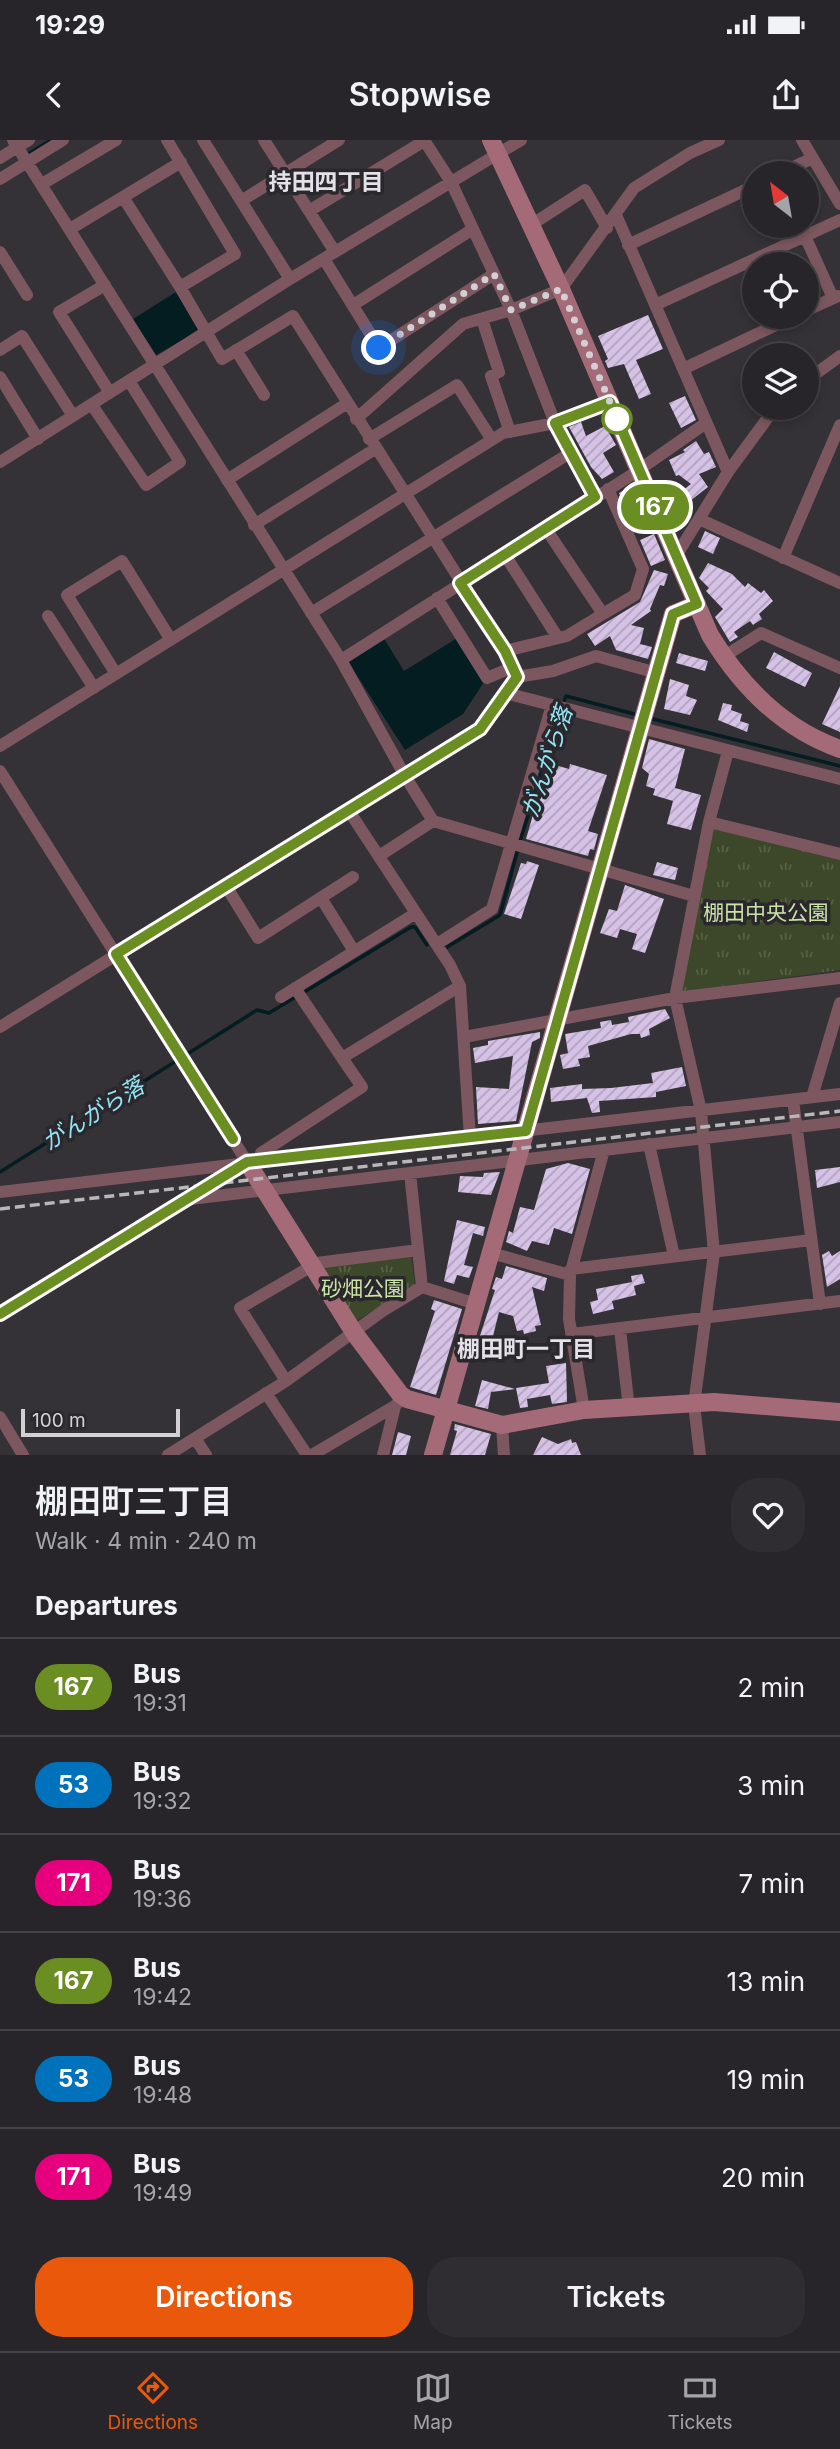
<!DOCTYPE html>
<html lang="en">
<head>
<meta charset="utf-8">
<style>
	:root { --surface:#272529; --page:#2f2d31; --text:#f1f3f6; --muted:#a4a5a8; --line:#434246; --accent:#ea580c }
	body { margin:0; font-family:Inter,"Noto Sans JP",sans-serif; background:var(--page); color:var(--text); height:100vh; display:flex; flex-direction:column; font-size:26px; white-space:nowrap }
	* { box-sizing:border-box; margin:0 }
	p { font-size:23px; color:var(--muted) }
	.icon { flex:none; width:38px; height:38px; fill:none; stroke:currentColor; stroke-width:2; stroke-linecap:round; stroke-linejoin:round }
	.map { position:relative; height:1315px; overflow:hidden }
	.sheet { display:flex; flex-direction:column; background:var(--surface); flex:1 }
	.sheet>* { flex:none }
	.badge { padding:0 14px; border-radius:23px; font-size:24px; line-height:46px }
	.needle { width:46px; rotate:329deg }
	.buttons { position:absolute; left:742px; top:21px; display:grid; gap:14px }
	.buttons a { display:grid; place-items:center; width:77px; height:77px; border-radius:50%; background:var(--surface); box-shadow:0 4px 10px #0003,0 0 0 2px var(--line); font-size:35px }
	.scale { position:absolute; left:21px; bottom:18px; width:159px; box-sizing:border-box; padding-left:7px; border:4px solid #d2d0d4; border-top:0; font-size:19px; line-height:24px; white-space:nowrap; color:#d2d0d4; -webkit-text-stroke:5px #2a272d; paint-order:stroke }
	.you { position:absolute; width:35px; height:35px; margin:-18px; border:5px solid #fff; border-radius:50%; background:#1a73e8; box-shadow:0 0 0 10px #1a73e833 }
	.map>.badge { position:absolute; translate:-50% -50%; box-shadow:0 0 0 4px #fff }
	h2 { padding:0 35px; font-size:26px; line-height:63px }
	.round { display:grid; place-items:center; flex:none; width:74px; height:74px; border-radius:28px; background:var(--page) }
	.headline { display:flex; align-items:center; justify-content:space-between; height:119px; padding:0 35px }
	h1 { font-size:33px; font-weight:600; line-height:52px }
	.cta { display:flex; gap:14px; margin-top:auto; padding:14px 35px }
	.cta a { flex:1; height:80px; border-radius:28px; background:var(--accent); color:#fff; font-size:28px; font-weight:600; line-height:80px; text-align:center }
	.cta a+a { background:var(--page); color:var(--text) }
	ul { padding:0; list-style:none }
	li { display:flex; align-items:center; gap:21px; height:98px; padding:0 35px; border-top:2px solid var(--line) }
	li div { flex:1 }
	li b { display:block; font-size:26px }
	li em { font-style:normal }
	li .badge { min-width:77px; font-weight:700; text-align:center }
	.status { display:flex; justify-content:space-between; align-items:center; height:49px; padding:0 35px; background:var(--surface); direction:ltr }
	.status svg { height:19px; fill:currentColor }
	header { display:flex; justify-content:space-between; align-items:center; height:91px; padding:0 35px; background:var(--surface); font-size:32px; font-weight:600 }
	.tabs { display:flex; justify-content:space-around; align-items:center; height:98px; border-top:2px solid var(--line); background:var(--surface); font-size:19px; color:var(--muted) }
	.tabs a { display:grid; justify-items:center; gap:4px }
	.tabs .current { color:var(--accent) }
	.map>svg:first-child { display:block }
	.park { fill:url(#park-tufts) }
	.water { fill:#031d21 }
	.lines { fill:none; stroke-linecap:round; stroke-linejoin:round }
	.stream { stroke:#031d21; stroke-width:3.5 }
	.building { fill:url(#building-hatch) }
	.street { stroke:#7c575f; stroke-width:12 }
	.secondary { stroke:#a56a77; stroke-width:18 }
	.rail { stroke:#b9b7bb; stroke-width:3.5; stroke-dasharray:10 5; stroke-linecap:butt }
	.line-casing { stroke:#fff; stroke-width:16 }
	.line { stroke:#6b8e23; stroke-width:10 }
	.walk { stroke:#d2d0d4; stroke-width:7; stroke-dasharray:0 12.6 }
	.stop-dot { fill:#fff; stroke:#6b8e23; stroke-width:3.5 }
	.labels { text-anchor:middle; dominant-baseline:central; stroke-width:7; stroke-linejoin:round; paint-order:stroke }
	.park-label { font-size:21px; fill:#c9e2a6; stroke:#2a272d }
	.neighbourhood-label { font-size:23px; font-weight:bold; fill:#e5e1e9; stroke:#2a272d }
	.water-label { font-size:23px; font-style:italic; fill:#92e6f5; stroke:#2a272d }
</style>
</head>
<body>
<div class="status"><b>19:29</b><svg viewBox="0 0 49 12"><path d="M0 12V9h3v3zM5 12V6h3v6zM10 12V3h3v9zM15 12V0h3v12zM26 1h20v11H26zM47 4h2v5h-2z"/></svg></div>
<header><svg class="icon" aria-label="back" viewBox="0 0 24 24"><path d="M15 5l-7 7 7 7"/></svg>Stopwise<svg class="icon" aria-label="share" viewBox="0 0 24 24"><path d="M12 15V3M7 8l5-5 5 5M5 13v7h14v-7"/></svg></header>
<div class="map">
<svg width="840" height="1315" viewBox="0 0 840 1315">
	<defs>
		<pattern id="park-tufts" width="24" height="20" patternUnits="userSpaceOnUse" patternTransform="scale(1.75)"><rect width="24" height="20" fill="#3c4829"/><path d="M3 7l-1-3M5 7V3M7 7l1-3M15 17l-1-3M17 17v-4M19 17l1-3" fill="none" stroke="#576147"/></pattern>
		<pattern id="building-hatch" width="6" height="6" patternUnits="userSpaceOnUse" patternTransform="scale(1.75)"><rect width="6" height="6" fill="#d5c2e6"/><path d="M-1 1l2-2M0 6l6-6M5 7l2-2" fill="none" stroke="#b0a1bc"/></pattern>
	</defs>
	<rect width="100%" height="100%" fill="#343137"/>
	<path class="park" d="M713,688l127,32v110l-160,22z
		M411,1115l4,30 -61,37 -33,-53z"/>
	<path class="water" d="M176,152l23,34 -2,6 -41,23 -23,-36z
		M383,497l21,34 55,-34 27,42 -23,35 -58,36 -56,-87 1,-5z"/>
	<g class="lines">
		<path class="stream" d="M25,16l26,-16
			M563,564l3,-8 72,19
			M649,578l191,48
			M520,701l41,-129
			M447,807l53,-32 18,-66
			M306,851l105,-64h4l12,18
			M0,1032l257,-162 12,3 25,-15"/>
	</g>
	<path class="building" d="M648,175l15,34 -27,11 15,34 -12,5 -15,-35 -16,4 -3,-7 3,-2 -10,-23z
		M685,256l11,24 -15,8 -12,-25z
		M581,282l5,14 19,-10 11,19 -13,8 11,19 -12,7 -11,-12 -22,-40z
		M696,301l8,13 5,-2 7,15 -17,7 9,13 -18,14 -8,-10 9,-7 -12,-9 -3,1 -7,-16 16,-8 -2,-2z
		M633,346l11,28 -13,5 -12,-26z
		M705,391l15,7 -7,16 -15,-7z
		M654,394l11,26 -14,6 -11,-26z
		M708,423l24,11 13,13 3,-4 13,10 3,-3 9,11 -14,13 3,5 -9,6 -3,-4 -16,11 4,5 -8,5 -15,-25 8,-8 -17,-18 3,-3 -10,-10z
		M654,430l14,4 -4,12 -4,-1 -10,24 1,2 -20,14 13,3 -4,16 12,3 -4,12 -32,-9 -6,-14 -15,10 -8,-12 53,-32z
		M774,512l38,21 -7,14 -39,-19z
		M679,513l29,8 -3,10 -29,-8z
		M670,539l19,6 -3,11 11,4 -7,15 -26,-6z
		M840,546v46l-18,-8z
		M723,563l9,2 -1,5 11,4 -2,7 9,3 -2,8 -29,-12z
		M649,599l36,10 -10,39 26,7 -10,35 -24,-6 6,-23 -20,-6 2,-6 -9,-3 3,-12 -7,-6z
		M548,623l21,6 1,-5 37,11 -19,56 10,3 -4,16 -4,-1 -2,7 -62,-17z
		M527,721l12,4 -18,54 -17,-5 17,-51 5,1z
		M657,722l21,6 -3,12 -22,-5z
		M625,745l39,14 -19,54 -13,-4 5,-15 -17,-5 -3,9 -17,-5 9,-24 8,2z
		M665,869l5,9 -21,11 1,6 -9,3 -1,-4h-9l-43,12 2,11 -12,2 2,7 -17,3 -3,-14 8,-2 -3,-19 36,-6 -1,-6 11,-2 1,5 17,-3 -1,-5z
		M540,892v6l-8,4 -16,79 -38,3 -2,-37 33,2 4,-33 -38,7 -2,-15 15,-3v-4z
		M682,927l4,19 -30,6v5l-57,4 1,11 -8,1 -5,-15 -36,4 -1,-14 32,-4v5l29,-1 42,-5 -2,-10z
		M568,1023l22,6 -18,65 -18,-6 -5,17 -17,-4 -5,10 -21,-9 3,-11 4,2 7,-26 14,3 12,-41z
		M840,1027v15l-23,6 -2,-18z
		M500,1032l-9,23 -33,-3 2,-16 23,1 1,-4z
		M457,1080l28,7 -2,9 -10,-3 -9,32 9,2 -4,11 -12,-3 -3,9 -10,-3z
		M829,1111l3,5 8,-5v28l-13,8 -5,-32z
		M506,1126l41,12 -3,13 -12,-4 9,38 -6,1 1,5 -12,3 -1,-4 -6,1 -4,-15 -14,-4 -10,40 -13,-4 19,-58 -3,-1 4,-12 6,2z
		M642,1134l3,9 -11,3 2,9 -24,6 2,8 -21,5 -3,-12 8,-2 -2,-11 36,-7 -1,-6z
		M434,1160l28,9 -26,86 -26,-8 25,-76 -4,-2z
		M566,1223l1,39 -15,2 -2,-9 -23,4 1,8 -8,1 -4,-20 33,-5 -3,-17z
		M482,1240l33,9 -24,3 -3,17 -13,-3z
		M455,1284l36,10 -6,21h-35l7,-24 -3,-1z
		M398,1292l13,4 -5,19h-14z
		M542,1297l16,7 13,-5 1,4 4,-1 5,13h-48z"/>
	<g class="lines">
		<path class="street" d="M13,0l328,520 64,116 28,45 261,75
			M167,0l68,114 -55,33 42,72 71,-43 212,335 12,26
			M203,0l87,139
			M264,0l71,112
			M424,0l27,42 60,128 44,113 40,74
			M802,0l38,64
			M0,18l29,-18
			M780,33l33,-15
			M0,39l63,-39
			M42,44l74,-44
			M123,57l57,90
			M241,61l98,-61
			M309,71l115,-70
			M616,75l112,257
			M531,85l54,-35 22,38
			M70,89l111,-67
			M805,96l28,62
			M628,105l126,-59
			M0,112l27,43
			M324,119l55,89 115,-74
			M105,145l-46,27 51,81
			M353,165l120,-76
			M655,165l185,-85
			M807,170l31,-14
			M482,179l17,53 -8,4 19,56
			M0,210l22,-14 51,80
			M236,210l28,45
			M683,229l110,-52
			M0,237l38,62
			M807,240l33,-24
			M92,265l54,80 34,-23 -51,-81
			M356,279l107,-95 48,-14 50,-21 73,-101 56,-35 29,-13
			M369,299l88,-54 35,55
			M0,322l290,-183 231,-139
			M227,340l119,-76
			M699,379l141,64
			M254,385l121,-76
			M505,415l53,83
			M676,416l52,-84 47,-64
			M783,418l57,-133
			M437,458l50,80 26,-11
			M311,473l259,-160
			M603,474l32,-19 8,-26 -35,-80
			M48,476l46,72
			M505,511l62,-15 36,-22 -57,-85
			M723,517l38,-24 79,35
			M341,520l292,-186 73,-51
			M116,534l-49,-79 55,-34 49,79
			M505,553l335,86
			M0,606l503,-313 52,-10 55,-21
			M0,631l247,391
			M349,671l101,154 10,21 10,152
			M709,682l131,32
			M379,716l54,-35
			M226,746l32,52 95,-61
			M321,758l33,53
			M437,804l55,-35 60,-204
			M295,848l47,70
			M281,857l135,-84
			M0,887l480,-298 37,-52 36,-6 43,-15 61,17
			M464,897l211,-39 165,-20
			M812,957l28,-94
			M793,960l27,204
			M649,1004l25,112
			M260,1020l1,-7 101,-66 -20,-29 118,-72
			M410,1033l12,114
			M0,1052l840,-98
			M182,1060l658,-78
			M491,1113l79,22
			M571,1129l240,-29
			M0,1174l241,-149
			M620,1189l9,80
			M572,1194l268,-33
			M286,1241l-46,-73 77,-45 101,-13
			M266,1253l41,62
			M584,1270l-15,-91 1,-44 34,-125
			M0,1277l23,38
			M502,1285l2,30
			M195,1298l11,17
			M168,1315l118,-74 98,-71 38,-23 54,17
			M312,1315l83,-49 8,-9
			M383,1315l12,-49
			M700,1315l-6,-50 20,-152 -13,-142 -26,-113 34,-176 19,-71"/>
		<path class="secondary" d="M491,0l70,149 149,346c31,51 73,94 130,114
			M247,1022l108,172 45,60 7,5 95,26 82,-15 130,-8 126,10
			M433,1315l240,-841 24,-10"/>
		<path class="rail" d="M0,1069l840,-98"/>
	</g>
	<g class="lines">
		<g class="line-casing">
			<path id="line" d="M0,1174l247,-152 279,-31 147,-517 24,-10 -87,-202 -55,21 40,74 -135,86 45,68 12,26 -37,52 -364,225 117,185"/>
		</g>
		<use href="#line" class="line"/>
		<path class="walk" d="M379,208l115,-74 17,36 50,-21 59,136 -3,-6"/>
	</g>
	<circle class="stop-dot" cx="617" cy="279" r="14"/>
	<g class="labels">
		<g class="park-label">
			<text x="766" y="772">棚田中央公園</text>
			<text x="363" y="1148">砂畑公園</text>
		</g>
		<g class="neighbourhood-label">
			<text x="326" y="42">持田四丁目</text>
			<text x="526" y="1209">棚田町一丁目</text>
		</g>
		<g class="water-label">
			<text transform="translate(547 622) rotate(-72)">がんがら落</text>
			<text transform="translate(93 974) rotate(-32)">がんがら落</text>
		</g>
	</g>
</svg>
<div class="buttons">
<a><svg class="needle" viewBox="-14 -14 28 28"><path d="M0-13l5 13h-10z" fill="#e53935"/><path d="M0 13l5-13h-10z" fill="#a4a5a8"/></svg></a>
<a><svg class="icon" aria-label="locate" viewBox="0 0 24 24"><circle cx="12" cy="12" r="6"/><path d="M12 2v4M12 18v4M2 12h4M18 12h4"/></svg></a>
<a><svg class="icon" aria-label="layers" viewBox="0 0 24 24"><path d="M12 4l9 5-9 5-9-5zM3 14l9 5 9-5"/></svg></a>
</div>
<div class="scale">100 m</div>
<div class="you" style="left:379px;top:208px"></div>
<b class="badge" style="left:655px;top:367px;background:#6b8e23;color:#fff">167</b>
</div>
<section class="sheet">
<div class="headline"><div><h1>棚田町三丁目</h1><p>Walk · 4 min · 240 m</p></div><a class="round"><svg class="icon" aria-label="heart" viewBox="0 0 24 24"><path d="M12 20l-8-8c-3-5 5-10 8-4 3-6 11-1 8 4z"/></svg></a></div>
<h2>Departures</h2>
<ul>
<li><span class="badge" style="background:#6b8e23;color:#fff">167</span><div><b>Bus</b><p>19:31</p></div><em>2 min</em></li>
<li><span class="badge" style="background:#0072bc;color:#fff">53</span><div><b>Bus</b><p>19:32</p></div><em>3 min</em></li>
<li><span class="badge" style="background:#e6007e;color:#fff">171</span><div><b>Bus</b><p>19:36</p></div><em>7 min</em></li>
<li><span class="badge" style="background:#6b8e23;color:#fff">167</span><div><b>Bus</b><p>19:42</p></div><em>13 min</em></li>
<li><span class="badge" style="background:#0072bc;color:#fff">53</span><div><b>Bus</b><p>19:48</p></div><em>19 min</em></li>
<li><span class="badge" style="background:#e6007e;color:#fff">171</span><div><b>Bus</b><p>19:49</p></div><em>20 min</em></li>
</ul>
<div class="cta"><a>Directions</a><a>Tickets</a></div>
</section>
<nav class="tabs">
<a class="current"><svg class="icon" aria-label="directions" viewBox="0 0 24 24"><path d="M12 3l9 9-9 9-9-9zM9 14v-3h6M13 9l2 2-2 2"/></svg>Directions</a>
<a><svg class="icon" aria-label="map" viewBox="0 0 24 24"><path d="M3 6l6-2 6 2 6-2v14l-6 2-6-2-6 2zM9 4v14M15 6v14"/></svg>Map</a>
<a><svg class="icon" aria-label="tickets" viewBox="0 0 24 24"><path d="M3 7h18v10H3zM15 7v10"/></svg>Tickets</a>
</nav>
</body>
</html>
